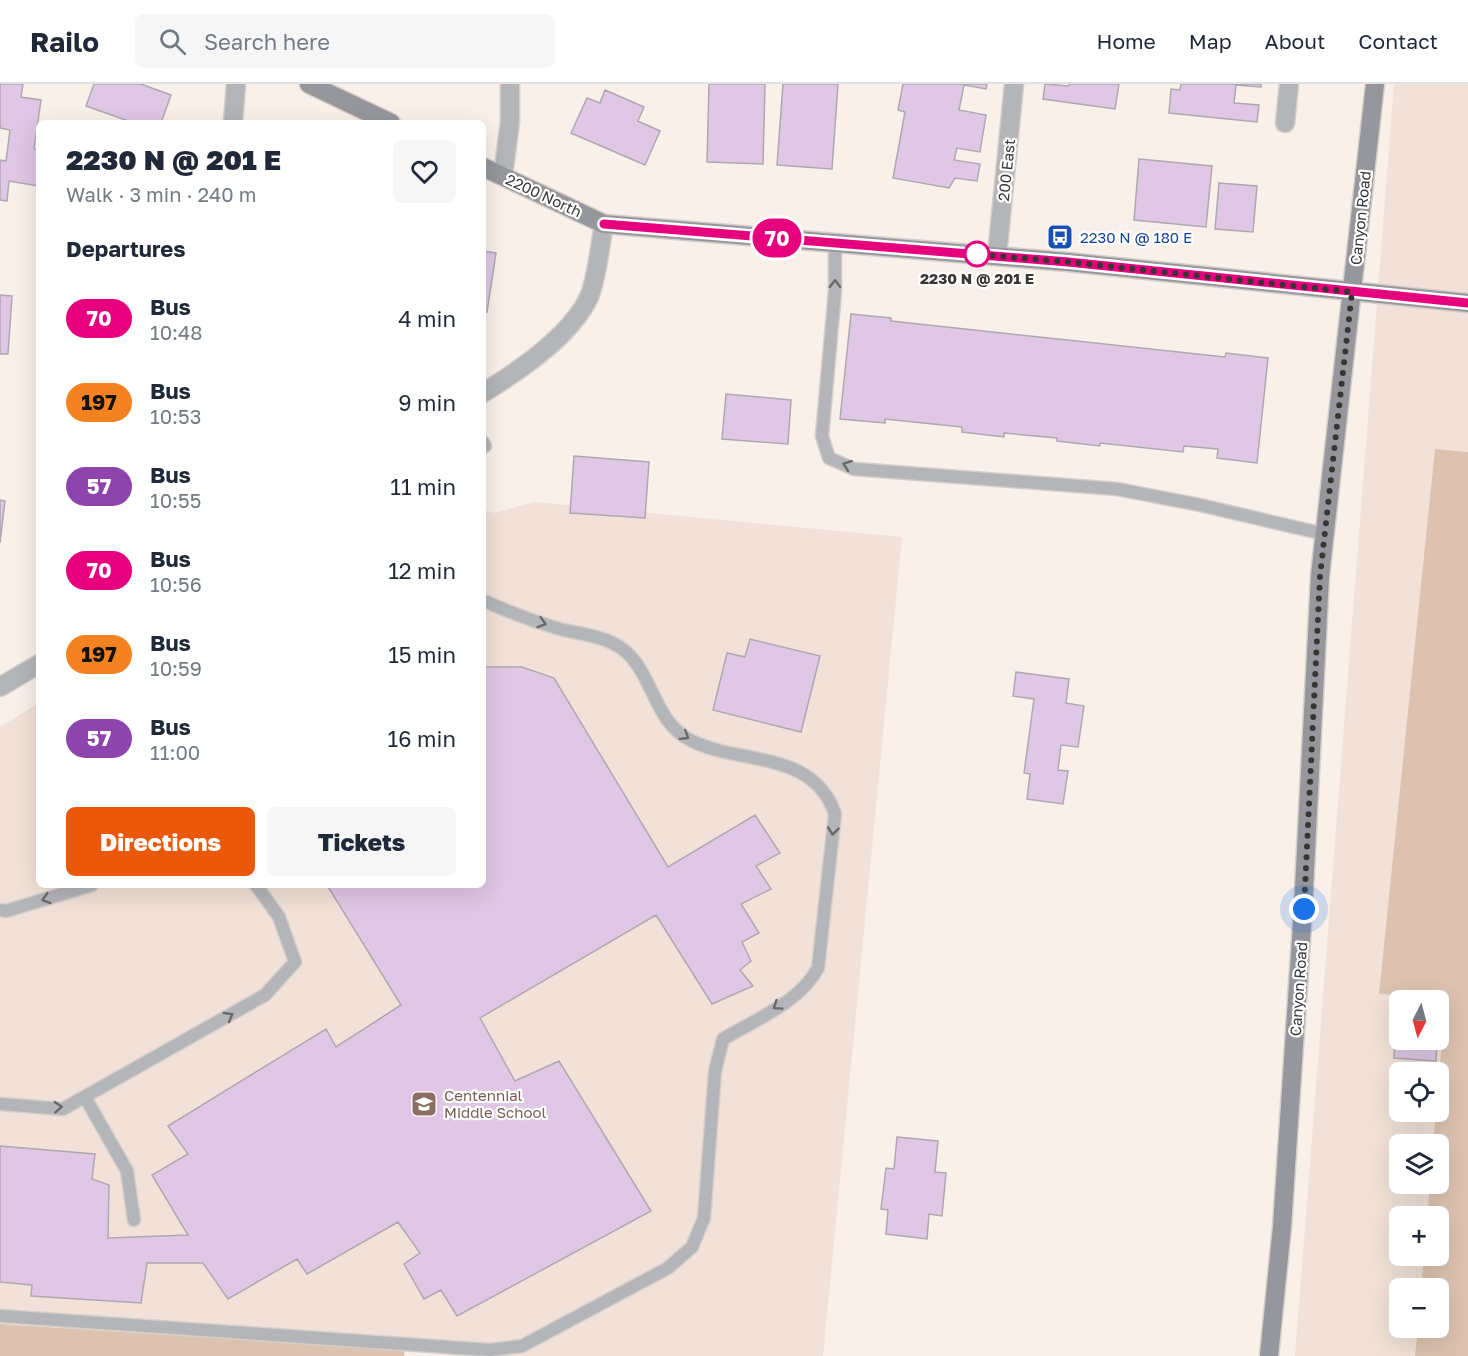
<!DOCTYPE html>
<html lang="en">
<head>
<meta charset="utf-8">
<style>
	:root { --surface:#fff; --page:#f6f6f7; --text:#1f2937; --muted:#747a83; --line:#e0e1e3; --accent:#ea580c }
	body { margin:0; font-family:"Golos Text",sans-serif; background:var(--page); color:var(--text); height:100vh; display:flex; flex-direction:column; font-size:22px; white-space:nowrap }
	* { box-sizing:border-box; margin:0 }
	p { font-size:20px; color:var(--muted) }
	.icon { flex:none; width:33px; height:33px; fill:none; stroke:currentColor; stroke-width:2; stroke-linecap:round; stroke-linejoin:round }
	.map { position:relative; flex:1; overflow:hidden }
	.side { position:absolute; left:36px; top:36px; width:450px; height:768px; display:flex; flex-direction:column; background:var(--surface); border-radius:9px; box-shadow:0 6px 24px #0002 }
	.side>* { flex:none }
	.badge { padding:0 12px; border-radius:20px; font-size:21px; line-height:39px }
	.needle { width:39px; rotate:186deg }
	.tools { position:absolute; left:1389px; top:906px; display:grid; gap:12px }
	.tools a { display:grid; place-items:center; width:60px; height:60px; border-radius:9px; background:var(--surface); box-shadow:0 6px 24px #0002; font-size:30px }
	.you { position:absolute; width:30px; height:30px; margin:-15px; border:4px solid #fff; border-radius:50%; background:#1a73e8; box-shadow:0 0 0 9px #1a73e833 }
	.map>.badge { position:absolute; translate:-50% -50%; box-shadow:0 0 0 3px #fff }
	h2 { padding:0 30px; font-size:22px; line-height:54px }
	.round { display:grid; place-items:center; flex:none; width:63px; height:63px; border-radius:9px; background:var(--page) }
	.headline { display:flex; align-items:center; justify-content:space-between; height:102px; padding:0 30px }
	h1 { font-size:28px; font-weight:800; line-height:45px }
	.cta { display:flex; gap:12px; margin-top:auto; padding:12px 30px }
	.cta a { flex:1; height:69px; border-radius:9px; background:var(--accent); color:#fff; font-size:24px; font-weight:800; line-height:69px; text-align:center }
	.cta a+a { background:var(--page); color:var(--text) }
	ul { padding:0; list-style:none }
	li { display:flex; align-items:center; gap:18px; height:84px; padding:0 30px }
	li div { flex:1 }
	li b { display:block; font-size:22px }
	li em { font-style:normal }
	li .badge { min-width:66px; font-weight:700; text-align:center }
	header { display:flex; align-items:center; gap:36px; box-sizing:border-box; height:84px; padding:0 30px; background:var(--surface); border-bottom:2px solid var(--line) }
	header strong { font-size:28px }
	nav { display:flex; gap:33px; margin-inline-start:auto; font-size:21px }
	.search { width:420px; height:54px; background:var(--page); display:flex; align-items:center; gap:15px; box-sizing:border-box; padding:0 21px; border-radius:9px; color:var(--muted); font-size:22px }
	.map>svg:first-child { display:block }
	.built { fill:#f1e1d8; fill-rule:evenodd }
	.green { fill:#ddc2b0 }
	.building { fill:#dfc7e5; stroke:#aea9b0; stroke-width:1.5 }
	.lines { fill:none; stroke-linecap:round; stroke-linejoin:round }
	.service-casing { stroke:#d6cec9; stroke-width:15 }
	.minor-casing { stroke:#d6cec9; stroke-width:21 }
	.tertiary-casing { stroke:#d6cec9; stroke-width:21 }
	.secondary-casing { stroke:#d6cec9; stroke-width:21 }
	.service { stroke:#b4b5b8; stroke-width:12 }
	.minor { stroke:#b4b5b8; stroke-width:18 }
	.tertiary { stroke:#b4b5b8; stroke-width:18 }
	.secondary { stroke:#95979c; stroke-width:18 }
	.oneway { stroke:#6a6868 }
	.line-casing { stroke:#fff; stroke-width:14 }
	.line { stroke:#e6007e; stroke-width:9 }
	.walk { stroke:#383533; stroke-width:6; stroke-dasharray:0 10.8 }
	.stop-dot { fill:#fff; stroke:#e6007e; stroke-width:3 }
	.labels { text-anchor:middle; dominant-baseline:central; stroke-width:4.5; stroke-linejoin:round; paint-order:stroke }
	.street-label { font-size:15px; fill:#383533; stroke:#fff }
	.transit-label { font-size:15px; fill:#164399; stroke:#fff; text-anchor:start }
	.stop-label { font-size:15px; font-weight:bold; fill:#383533; stroke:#fff }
	.education-label { font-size:15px; fill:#785e54; stroke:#fff; text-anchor:start }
</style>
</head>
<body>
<header>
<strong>Railo</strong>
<div class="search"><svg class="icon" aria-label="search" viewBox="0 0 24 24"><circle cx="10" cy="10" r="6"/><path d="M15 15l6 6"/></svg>Search here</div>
<nav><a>Home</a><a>Map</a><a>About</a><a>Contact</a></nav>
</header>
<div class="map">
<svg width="1468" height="1272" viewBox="0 0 1468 1272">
	<rect width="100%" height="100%" fill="#f9f0ea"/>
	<path class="built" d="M1394,0h74v1272h-173zM1400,916h38v40h-38zM1400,988h38v40h-38zM1400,1060h38v40h-38zM1400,1132h38v40h-38zM1400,1204h38v40h-38z
		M534,418l368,35 -79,819h-366l-52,-6 -405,-26v-597l39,-24v182h444v-375l12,3z"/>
	<path class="green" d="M1435,365l33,3v904h-53l3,-28h20v-40h-17l3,-32h14v-40h-11l3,-32h8v-40h-5l3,-32h2l1,-33 6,-81 -66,-4z
		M0,1240l405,26 -1,6h-404z"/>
	<path class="building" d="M0,0h23l-2,13 20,3 -7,49 5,1v36l-30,-5 -2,20 -7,-1v-40l6,1 4,-31 -10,-2z
		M94,0h47l30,11 -10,28h-27l-48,-17z
		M709,0h56l-2,80 -56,-2z
		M783,0h55l-6,85 -55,-4z
		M903,0h84l-1,5 -22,-4 -5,25 27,5 -6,37 -23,-4 -3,12 26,4 -3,17 -22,-3 -6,10 -56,-10 12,-66 -7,-2z
		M1045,0l23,2 1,-2h50l-4,25 -72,-10z
		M1181,0h80v3l-25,-2 -2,18 25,2 -2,17 -88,-9 2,-24 9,1z
		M605,6l39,17 -6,14 22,10 -15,34 -74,-32 16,-35 13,5z
		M1139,75l73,7 -6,61 -72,-7z
		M1219,99l38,3 -4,46 -38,-3z
		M483,167l13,2 -9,59 -4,-1z
		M0,211l12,1 -4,58h-8z
		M851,230l40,4v3l334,36 1,-4 42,5 -11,105 -40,-5 1,-9 -34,-3 -1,6 -83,-9v3l-43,-5v-3l-53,-5v4l-42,-5v-5l-77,-8v4l-45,-4z
		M726,310l65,6 -3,44 -66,-5z
		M574,372l75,6 -4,56 -75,-5z
		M0,416l5,1 -5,42z
		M750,555l70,17 -19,76 -88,-22 14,-57 18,4z
		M484,583h38l32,11 114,189 87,-52 25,38 -24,13 15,23 -30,15 18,29 -17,9 9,19 -11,9 13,16 -41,18 -56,-89 -176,103 35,63 44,-20 92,150 -194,105 -16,-26 -17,9 -20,-35 16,-11 -22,-31 -91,52 -10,-15 -69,40 -25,-36h-56l-6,40 -110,-7 1,-11 -32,-3v-136l95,8 -3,25 17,6 -1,53 80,-3 -36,-60 36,-21 -20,-28 158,-97 10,18 65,-42 -74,-120h156z
		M1016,588l53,7 -3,24 18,3 -6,41 -17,-2 -3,25 10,1 -5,33 -36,-5 3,-25 -6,-1 10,-74 -21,-3z
		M1396,942h4v14h37l-1,21 -42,-3z
		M897,1053l41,4 -3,31 11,1 -4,43 -13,-2 -2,25 -41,-5 2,-24 -7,-1 5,-41 8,1z"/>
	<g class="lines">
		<g class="service-casing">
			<path id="service" d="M835,159v48l-13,145 7,22 25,11 263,20 83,16 124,29
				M483,358l2,4 -2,1
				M0,826l6,1 86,-26
				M85,1013l42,74 7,49
				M0,1020l63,5 202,-114 30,-33 -16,-45 -23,-32
				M0,1232l490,34 32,-4 146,-78 24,-21 12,-29 11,-147 8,-32c32,-19 77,-37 95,-71l17,-154c-21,-64 -94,-49 -143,-73 -40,-19 -38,-70 -71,-93 -17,-12 -41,-14 -61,-19 -25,-7 -49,-16 -73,-27"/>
		</g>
		<g class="minor-casing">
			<path id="minor" d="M233,39l3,-39
				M1285,39l4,-39
				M503,92l7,-55v-37
				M997,172l17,-172"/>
		</g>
		<g class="tertiary-casing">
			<path id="tertiary" d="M483,309c36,-22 88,-57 106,-96 8,-18 11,-53 15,-73
				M0,603l39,-23"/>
		</g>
		<g class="secondary-casing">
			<path id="secondary" d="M309,0l82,39
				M483,83l121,57 464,38 400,41
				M1269,1272l13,-129 21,-318 17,-333 55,-492"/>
		</g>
		<use href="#service" class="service"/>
		<use href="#minor" class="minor"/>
		<use href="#tertiary" class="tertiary"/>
		<use href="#secondary" class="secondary"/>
	</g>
	<defs><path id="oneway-chevron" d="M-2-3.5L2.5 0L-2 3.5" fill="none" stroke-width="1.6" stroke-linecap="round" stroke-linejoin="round" transform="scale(1.5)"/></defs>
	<g class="oneway">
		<use href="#oneway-chevron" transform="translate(835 200) rotate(-89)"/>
		<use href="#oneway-chevron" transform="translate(847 381) rotate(-160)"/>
		<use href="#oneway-chevron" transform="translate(542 539) rotate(17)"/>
		<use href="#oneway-chevron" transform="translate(685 652) rotate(32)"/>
		<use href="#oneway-chevron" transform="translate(833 747) rotate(96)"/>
		<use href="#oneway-chevron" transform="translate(46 815) rotate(163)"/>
		<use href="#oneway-chevron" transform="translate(777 922) rotate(146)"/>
		<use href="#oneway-chevron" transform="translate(229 932) rotate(-30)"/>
		<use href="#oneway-chevron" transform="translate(58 1023) rotate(-3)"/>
	</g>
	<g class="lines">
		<g class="line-casing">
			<path id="line" d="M604,140l464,38 400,41"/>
		</g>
		<use href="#line" class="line"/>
		<path class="walk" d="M977,170h-3l94,8 284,30 -32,284 -16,333"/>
	</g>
	<defs>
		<g id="bus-square" transform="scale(1.35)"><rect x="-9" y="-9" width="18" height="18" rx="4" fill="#1a4fb4" stroke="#fff"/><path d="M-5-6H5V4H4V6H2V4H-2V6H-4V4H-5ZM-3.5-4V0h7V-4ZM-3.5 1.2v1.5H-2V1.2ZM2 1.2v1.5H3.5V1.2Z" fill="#fff"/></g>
		<g id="school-square" transform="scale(1.35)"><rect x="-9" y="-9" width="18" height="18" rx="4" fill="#8d6e63" stroke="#fff"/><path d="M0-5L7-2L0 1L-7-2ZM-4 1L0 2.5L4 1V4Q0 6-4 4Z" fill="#fff"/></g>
	</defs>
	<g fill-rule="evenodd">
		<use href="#bus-square" x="1060" y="153"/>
		<use href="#school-square" x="424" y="1020"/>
	</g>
	<circle class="stop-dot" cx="977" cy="170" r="12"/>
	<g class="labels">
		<g class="street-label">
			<text transform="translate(1006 86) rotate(-84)">200 East</text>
			<text transform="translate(544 111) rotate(25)">2200 North</text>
			<text transform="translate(1360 134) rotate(-84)">Canyon Road</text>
			<text transform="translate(1298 905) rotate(-86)">Canyon Road</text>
		</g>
		<g class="transit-label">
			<text x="1080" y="153">2230 N @ 180 E</text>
		</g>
		<g class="stop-label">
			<text x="977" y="194">2230 N @ 201 E</text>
		</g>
		<g class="education-label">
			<text x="444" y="1011">Centennial<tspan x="444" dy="17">Middle School</tspan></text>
		</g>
	</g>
</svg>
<div class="tools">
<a><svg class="needle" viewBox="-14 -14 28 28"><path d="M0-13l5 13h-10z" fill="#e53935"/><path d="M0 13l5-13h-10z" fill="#747a83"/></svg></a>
<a><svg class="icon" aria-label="locate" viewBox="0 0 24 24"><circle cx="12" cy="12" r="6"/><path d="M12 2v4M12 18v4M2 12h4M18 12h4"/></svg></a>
<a><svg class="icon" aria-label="layers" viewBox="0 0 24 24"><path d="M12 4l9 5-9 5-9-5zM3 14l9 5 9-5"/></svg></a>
<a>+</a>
<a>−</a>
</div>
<div class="you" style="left:1304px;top:825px"></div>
<b class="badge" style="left:777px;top:154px;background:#e6007e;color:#fff">70</b>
<section class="side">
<div class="headline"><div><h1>2230 N @ 201 E</h1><p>Walk · 3 min · 240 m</p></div><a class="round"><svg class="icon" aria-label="heart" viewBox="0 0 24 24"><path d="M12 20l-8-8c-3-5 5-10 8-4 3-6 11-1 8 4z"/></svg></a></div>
<h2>Departures</h2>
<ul>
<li><span class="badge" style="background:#e6007e;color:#fff">70</span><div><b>Bus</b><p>10:48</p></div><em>4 min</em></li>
<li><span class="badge" style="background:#f58220;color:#111">197</span><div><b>Bus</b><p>10:53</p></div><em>9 min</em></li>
<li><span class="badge" style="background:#8e44ad;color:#fff">57</span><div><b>Bus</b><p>10:55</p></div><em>11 min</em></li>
<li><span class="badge" style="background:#e6007e;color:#fff">70</span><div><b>Bus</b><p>10:56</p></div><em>12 min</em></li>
<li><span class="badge" style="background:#f58220;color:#111">197</span><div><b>Bus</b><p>10:59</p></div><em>15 min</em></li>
<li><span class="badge" style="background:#8e44ad;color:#fff">57</span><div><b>Bus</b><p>11:00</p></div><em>16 min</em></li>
</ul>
<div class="cta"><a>Directions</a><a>Tickets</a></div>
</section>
</div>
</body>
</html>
